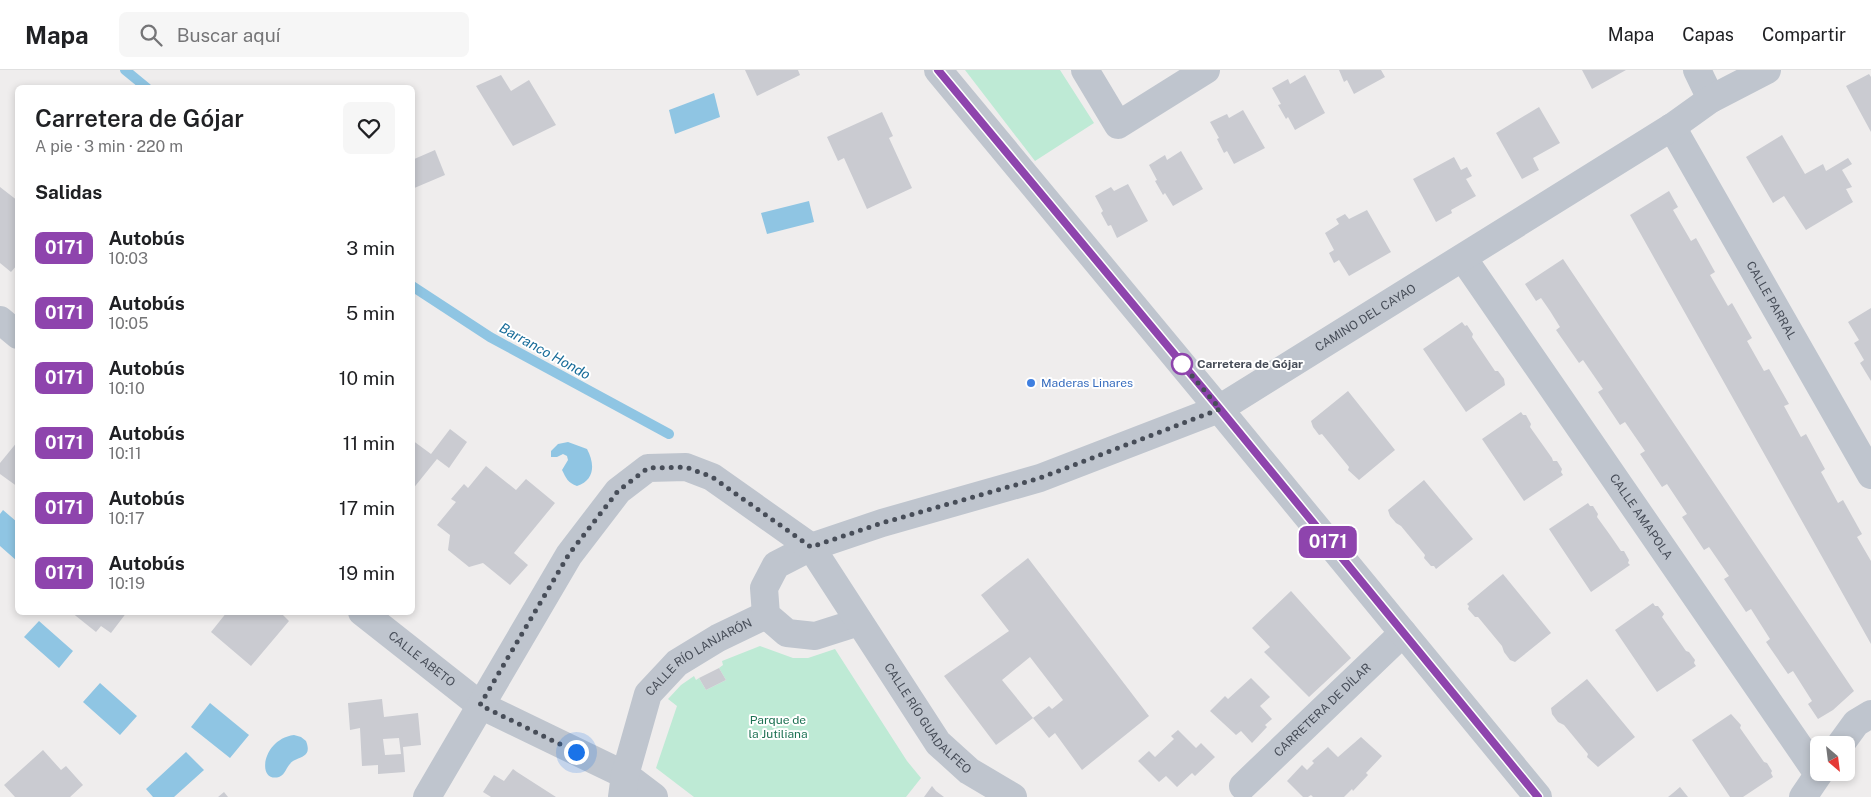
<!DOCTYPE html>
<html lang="es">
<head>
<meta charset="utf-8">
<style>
	:root { --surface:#fff; --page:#f6f6f6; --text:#202124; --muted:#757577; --line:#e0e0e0 }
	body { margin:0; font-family:"Public Sans",sans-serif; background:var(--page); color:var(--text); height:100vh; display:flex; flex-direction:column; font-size:19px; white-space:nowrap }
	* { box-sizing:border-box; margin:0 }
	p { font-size:16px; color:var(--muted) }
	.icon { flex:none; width:28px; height:28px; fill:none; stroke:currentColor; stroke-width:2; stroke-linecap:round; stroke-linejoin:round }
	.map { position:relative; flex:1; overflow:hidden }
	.details { position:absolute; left:15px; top:15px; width:400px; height:530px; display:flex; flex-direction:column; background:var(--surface); border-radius:8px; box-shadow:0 2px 8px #0003 }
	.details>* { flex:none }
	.badge { padding:0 10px; border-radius:8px; font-size:18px; line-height:32px }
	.needle { width:32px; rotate:152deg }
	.buttons { position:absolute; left:1810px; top:666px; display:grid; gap:10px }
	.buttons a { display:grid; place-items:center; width:45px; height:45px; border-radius:8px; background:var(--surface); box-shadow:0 2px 8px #0003; font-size:25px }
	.you { position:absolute; width:25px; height:25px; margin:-12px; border:4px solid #fff; border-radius:50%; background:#1a73e8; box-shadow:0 0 0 8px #1a73e833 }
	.map>.badge { position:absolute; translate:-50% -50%; box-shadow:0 0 0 2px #fff }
	h2 { padding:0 20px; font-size:19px; line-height:45px }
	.round { display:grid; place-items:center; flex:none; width:52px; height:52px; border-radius:8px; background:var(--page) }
	.overview { display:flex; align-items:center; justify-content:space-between; height:85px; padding:0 20px }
	h1 { font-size:24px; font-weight:600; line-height:38px }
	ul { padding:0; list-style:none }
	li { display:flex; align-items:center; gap:15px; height:65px; padding:0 20px }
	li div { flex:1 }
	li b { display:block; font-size:19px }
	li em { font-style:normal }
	li .badge { min-width:55px; font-weight:700; text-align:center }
	header { display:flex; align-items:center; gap:30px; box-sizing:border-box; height:70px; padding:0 25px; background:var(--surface); border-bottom:1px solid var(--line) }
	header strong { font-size:24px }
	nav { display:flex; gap:28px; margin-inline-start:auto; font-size:18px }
	.search { width:350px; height:45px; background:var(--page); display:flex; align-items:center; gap:12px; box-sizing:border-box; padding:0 18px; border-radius:8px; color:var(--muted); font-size:19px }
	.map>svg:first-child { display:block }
	.green { fill:#beead5 }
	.water { fill:#8fc5e3 }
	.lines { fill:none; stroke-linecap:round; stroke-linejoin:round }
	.stream { stroke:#8fc5e3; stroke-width:10 }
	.building { fill:#cacbd1; fill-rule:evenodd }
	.minor { stroke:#bfc5ce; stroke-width:28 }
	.tertiary { stroke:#bfc5ce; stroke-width:28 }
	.line-casing { stroke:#fff; stroke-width:11 }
	.line { stroke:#8e44ad; stroke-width:8 }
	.walk { stroke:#474d58; stroke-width:5; stroke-dasharray:0 9 }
	.stop-dot { fill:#fff; stroke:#8e44ad; stroke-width:2.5 }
	.shop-dot { fill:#3f7fe0; stroke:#fff; stroke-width:2 }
	.labels { text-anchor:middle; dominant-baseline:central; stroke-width:4; stroke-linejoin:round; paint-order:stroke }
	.street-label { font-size:12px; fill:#474d58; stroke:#fff }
	.stop-label { font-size:12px; font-weight:bold; fill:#474d58; stroke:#fff; text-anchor:start }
	.shop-label { font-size:12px; fill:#366cbe; stroke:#fff; text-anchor:start }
	.park-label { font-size:12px; fill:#1e7254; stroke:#fff }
	.water-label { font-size:14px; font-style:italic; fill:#186c99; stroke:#fff }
</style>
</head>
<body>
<header>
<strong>Mapa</strong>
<div class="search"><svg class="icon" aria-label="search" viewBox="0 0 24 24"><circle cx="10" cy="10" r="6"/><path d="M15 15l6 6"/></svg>Buscar aquí</div>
<nav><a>Mapa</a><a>Capas</a><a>Compartir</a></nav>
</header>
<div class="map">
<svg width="1871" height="727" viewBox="0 0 1871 727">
	<rect width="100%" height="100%" fill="#efeded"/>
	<path class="green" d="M965,0h95l34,53 -59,38z
		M760,576l33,12h15l27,-9 72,112 14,17 -15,19h-212l-38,-29 21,-62 -9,-7 13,-14 13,-9 2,4 3,-2 7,12 20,-10 -7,-12 4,-3 -1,-4z"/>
	<path class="water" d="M714,23l6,24 -45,17 -6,-24z
		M809,131l5,21 -47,12 -6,-21z
		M568,372l19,7c8,15 8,31 -10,37 -9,-3 -11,-8 -15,-16l6,-10 -1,-4 -4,-2 -6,3h-6v-6l7,-7z
		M3,440l14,12v39l-17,-15v-32z
		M39,551l34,30 -14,17 -35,-31z
		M100,613l37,33 -17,19 -37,-33z
		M210,633l39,32 -19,23 -39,-31z
		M294,665l7,2 5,4c5,13 -1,15 -11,19 -9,4 -8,14 -16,17 -23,6 -17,-38 15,-42z
		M186,682l18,18 -30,27h-21l-7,-8z"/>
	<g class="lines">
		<path class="stream" d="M125,0l22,18
			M412,216l78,51 179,97"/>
	</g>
	<path class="building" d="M745,0h53l2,5 -43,21z
		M1339,0h42l4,7 -31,17 -7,-14 -3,2z
		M1582,0h44l-34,19z
		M1869,4l2,3v55l-25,-46z
		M501,5l10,16 18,-11 27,45 -43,21 -37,-60z
		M1305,5l20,38 -30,17 -7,-13 -2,2 -8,-14 3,-1 -9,-16 16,-9 2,5z
		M1539,37l21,36 -27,15 6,12 -17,9 -26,-46z
		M1243,40l22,38 -31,16 -7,-13 -3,2 -7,-14 2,-1 -9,-16 17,-8 2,4z
		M882,42l11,24 -4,2 23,50 -45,21 -23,-51 -6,3 -11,-24z
		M1782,65l23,39 18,-10 3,7 22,-13 4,6 -10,6 10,17 -6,2 7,13 -47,28 -22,-34 -11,7 -27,-46z
		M435,80l10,25 -33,14v-29z
		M1181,81l22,38 -30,17 -8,-13 -2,2 -8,-14 2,-1 -8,-15 16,-10 2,5z
		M1454,87l7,13 6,-3 5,9 -6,3 10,17 -25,14 1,3 -16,9 -23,-43z
		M1128,114l20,37 -31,17 -6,-13 -3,1 -7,-13 2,-2 -8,-15 16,-9 3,4z
		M0,117l18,14v63l-7,8 -11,-9z
		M1669,121l9,16 -5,3 18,31 5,-3 19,34 -5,3 18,31 4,-3 20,35 -5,3 17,30 5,-2 20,35 -5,2 17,31 5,-3 19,35 -4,3 17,31 5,-3 19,34 -5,3 14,24v83l-241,-429z
		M1367,140l24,42 -42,24 -10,-16 -5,3 -5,-10 5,-3 -9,-17 14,-9 -3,-5 9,-5 4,5z
		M1563,189l291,432 -21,19 -15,9 -10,-15 4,-3 -19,-30 -5,3 -22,-32 4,-3 -19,-30 -5,3 -22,-33 5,-3 -20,-29 -5,3 -22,-33 5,-3 -20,-30 -5,3 -22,-33 5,-3 -20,-29 -5,3 -22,-33 5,-3 -20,-29 -4,3 -23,-33 4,-3 -10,-16 -9,-13 -5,3 -11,-17z
		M1871,238v73l-11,-18 4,-3 -10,-17 5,-3 -11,-18z
		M1462,252l3,4 2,-1 6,9 -1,3 21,31 2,3h3l6,8 1,6 -39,27 -43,-63z
		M1348,321l47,59 -36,30 -11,-10 1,-3 -27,-33 -3,1 -6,-8 -2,-6z
		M1521,342l2,3h3l5,9 -1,3 22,31 1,3h4l5,8 -1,3 2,3 -39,26 -42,-62z
		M450,359l17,13 -18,26 -12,-9 -25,31v-50l19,14z
		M18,371v46l-18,-13v-11z
		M486,396l30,24 10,-11 29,24 -41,50 14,12 -18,20 -27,-22 -14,4 -21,-17 2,-15 -13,-10 19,-23 -5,-3 13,-15 4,4z
		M1424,410l49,59 -37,30 -2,-3h-3l-7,-8 1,-3 -24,-29 -5,-3 -6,-7 -2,-6z
		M1588,433l2,3h3l5,8 -1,3 13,18 11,16h3l5,9 -1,3 2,2 -39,27 -42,-63z
		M1028,488l121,158 -67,54 -27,-37 -6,5 -16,-20 16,-12 3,3 11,-9 -33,-43 -28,23 31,38 -37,27 -52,-69 65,-45 -28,-36z
		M1503,504l48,59 -36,29 -5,-2 -6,-8 -2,-6 -24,-29h-3l-7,-8 1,-3 -2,-2z
		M1291,521l60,67 -42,39 -45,-45 6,-5 -18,-19z
		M1653,533l2,3h3l6,8 -2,3 24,34 3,1 6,8 -1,3 2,3 -39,26 -42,-62z
		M71,542h56l-16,21 -10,-7 -5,6z
		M227,542h53l9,9 -38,45 -40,-34z
		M719,598l7,12 -20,10 -7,-12z
		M1251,608l19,19 -10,9 12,13 -7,6 2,2 -15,16 -11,-12 -5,4 -26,-24 15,-15 3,3z
		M1587,609l48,58 -37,30 -11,-10 1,-3 -24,-29 -6,-3 -6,-8 -1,-6z
		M382,629l2,18 34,-4 3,32 -18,2 2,25 -27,2v-9l-16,1 -2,-38 -10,2 -2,-27zM399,668l2,16 -16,1 -2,-16z
		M1731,644l10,11 -1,3 24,34 3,1 5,8 -1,2 2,4 -30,20h-13l-38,-57z
		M1178,660l18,18 5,-5 14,14 -20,19 -3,-3 -15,14 -11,-11 -7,6 -21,-21 11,-10 6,6 19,-18 -3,-3z
		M1361,667l21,19 -16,17 2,2 -15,16 -1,-2 -8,8h-31l-2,-2 -3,2h-5l-16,-16 15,-16 5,5 7,-7 -2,-2 16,-14 10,10z
		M43,680l18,20 5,-4 17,19 -13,12h-55l-11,-12z
		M513,699l4,3 39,25h-65l-8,-5 11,-17 10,6z
		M932,716l4,5 8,6h-20z
		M1680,717l8,10h-20l5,-4z
		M224,722l4,5h-10z"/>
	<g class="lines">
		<g class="minor">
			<path d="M1085,0l33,55 88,-55"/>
			<path d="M1697,0l14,29"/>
			<path id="s1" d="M1672,57l199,348"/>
			<path id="s2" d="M1463,188l355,516"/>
			<path d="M480,635l145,70 29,22"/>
			<path d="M1840,675l16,-22 15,-9"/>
			<path id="s3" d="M1243,716l160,-153"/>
			<path id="s4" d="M622,727l3,-22 23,-81 29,-31 41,-25 48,-23"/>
			<path d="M1803,727l17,-25"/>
		</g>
		<g class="tertiary">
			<path d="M938,0l281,339 319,388"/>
			<path d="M0,250l18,15"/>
			<path id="s5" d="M362,542l118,93"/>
			<path id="s6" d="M859,552l-44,14 -28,-3 -21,-18 -2,-27 12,-23 35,-18 71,-24 158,-45 179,-69 453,-282 39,-28 56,-29"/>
			<path id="s7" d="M427,727l142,-242 49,-64 30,-23 38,-1 26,10 99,70 127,196 31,28 44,26"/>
		</g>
	</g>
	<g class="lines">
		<g class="line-casing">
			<path id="line" d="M938,0l282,339 318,388"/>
		</g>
		<use href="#line" class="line"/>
		<path class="walk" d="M576,682l-96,-47 89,-151 49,-63 30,-23 38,-1 26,10 99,70 71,-24 158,-45 180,-69 -38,-45"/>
	</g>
	<circle class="stop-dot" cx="1182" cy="294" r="10"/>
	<circle class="shop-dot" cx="1031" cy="313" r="5"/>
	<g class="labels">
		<g class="street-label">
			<text stroke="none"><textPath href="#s1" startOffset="200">CALLE PARRAL</textPath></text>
			<text stroke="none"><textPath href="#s6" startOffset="798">CAMINO DEL CAYAO</textPath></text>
			<text stroke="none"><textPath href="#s2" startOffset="314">CALLE AMAPOLA</textPath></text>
			<text stroke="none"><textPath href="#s5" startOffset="76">CALLE ABETO</textPath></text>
			<text stroke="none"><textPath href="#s4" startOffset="170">CALLE RÍO LANJARÓN</textPath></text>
			<text stroke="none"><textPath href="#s3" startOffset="110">CARRETERA DE DÍLAR</textPath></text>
			<text stroke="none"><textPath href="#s7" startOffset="794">CALLE RÍO GUADALFEO</textPath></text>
		</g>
		<g class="stop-label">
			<text x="1197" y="294">Carretera de Gójar</text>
		</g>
		<g class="shop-label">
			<text x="1041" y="313">Maderas Linares</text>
		</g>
		<g class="park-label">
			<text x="778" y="650">Parque de<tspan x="778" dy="14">la Jutiliana</tspan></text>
		</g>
		<g class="water-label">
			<text transform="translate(545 281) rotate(29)">Barranco Hondo</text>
		</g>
	</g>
</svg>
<div class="buttons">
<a><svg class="needle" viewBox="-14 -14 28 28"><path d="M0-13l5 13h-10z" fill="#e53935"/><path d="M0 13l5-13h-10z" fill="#757577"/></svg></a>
</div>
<div class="you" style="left:576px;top:682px"></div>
<b class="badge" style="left:1328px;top:472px;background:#8e44ad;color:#fff">0171</b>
<section class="details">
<div class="overview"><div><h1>Carretera de Gójar</h1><p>A pie · 3 min · 220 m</p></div><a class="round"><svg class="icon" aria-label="heart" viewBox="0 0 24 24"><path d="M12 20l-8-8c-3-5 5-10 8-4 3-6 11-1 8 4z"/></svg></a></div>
<h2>Salidas</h2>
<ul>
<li><span class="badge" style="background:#8e44ad;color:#fff">0171</span><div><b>Autobús</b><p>10:03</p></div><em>3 min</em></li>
<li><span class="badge" style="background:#8e44ad;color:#fff">0171</span><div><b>Autobús</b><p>10:05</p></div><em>5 min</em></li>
<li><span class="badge" style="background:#8e44ad;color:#fff">0171</span><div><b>Autobús</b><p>10:10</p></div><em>10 min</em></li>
<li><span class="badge" style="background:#8e44ad;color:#fff">0171</span><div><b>Autobús</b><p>10:11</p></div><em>11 min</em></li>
<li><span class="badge" style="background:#8e44ad;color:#fff">0171</span><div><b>Autobús</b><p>10:17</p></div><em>17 min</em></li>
<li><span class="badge" style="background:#8e44ad;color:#fff">0171</span><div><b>Autobús</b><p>10:19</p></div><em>19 min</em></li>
</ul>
</section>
</div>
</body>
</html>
